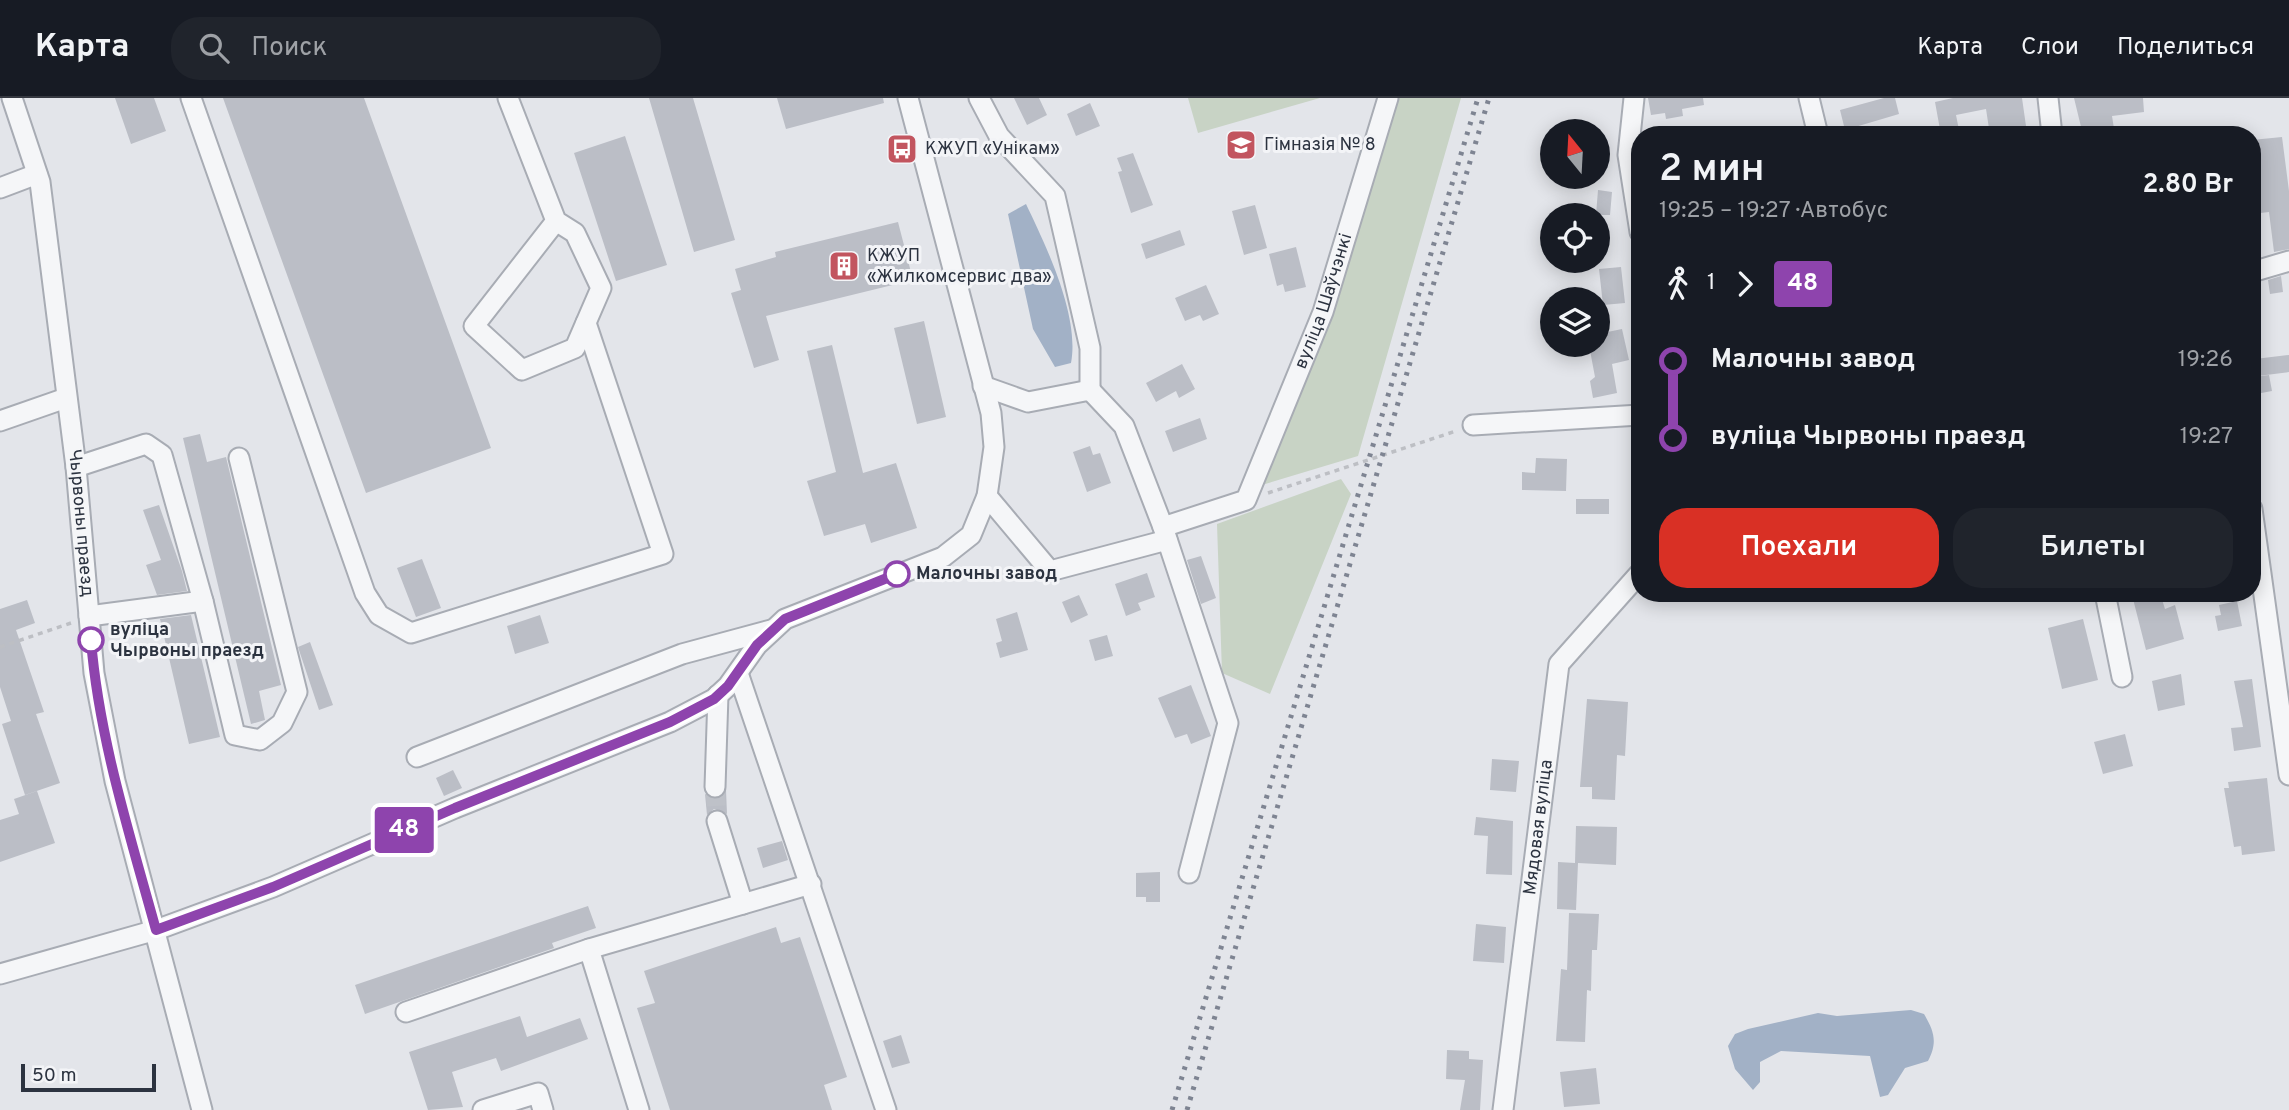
<!DOCTYPE html>
<html lang="ru">
<head>
<meta charset="utf-8">
<style>
	:root { --surface:#171b24; --page:#20242c; --text:#f1f3f6; --muted:#9ea1a6; --line:#363941; --accent:#d93025 }
	body { margin:0; font-family:Overpass,sans-serif; background:var(--page); color:var(--text); height:100vh; display:flex; flex-direction:column; font-size:26px; white-space:nowrap }
	* { box-sizing:border-box; margin:0 }
	p { font-size:23px; color:var(--muted) }
	.icon { flex:none; width:38px; height:38px; fill:none; stroke:currentColor; stroke-width:2; stroke-linecap:round; stroke-linejoin:round }
	.map { position:relative; flex:1; overflow:hidden }
	.drawer { position:absolute; left:1631px; top:28px; width:630px; height:476px; display:flex; flex-direction:column; background:var(--surface); border-radius:28px; box-shadow:0 4px 18px #0003 }
	.drawer>* { flex:none }
	.badge { padding:0 14px; border-radius:5px; font-size:24px; line-height:46px }
	.needle { width:46px; rotate:342deg }
	.tools { position:absolute; left:1540px; top:21px; display:grid; gap:14px }
	.tools a { display:grid; place-items:center; width:70px; height:70px; border-radius:50%; background:var(--surface); box-shadow:0 4px 18px #0003; font-size:35px }
	.scale { position:absolute; left:21px; bottom:18px; width:135px; box-sizing:border-box; padding-left:7px; border:4px solid #2c3340; border-top:0; font-size:19px; line-height:24px; white-space:nowrap; color:#2c3340; -webkit-text-stroke:5px #f3f4f7; paint-order:stroke }
	.map>.badge { position:absolute; translate:-50% -50%; box-shadow:0 0 0 4px #fff }
	.legs { display:flex; align-items:center; gap:10px; height:77px; padding:0 28px; font-size:23px }
	.legs p { margin-inline-start:auto }
	.head { display:flex; align-items:center; justify-content:space-between; height:119px; padding:0 28px }
	h1 { font-size:38px; font-weight:600; line-height:52px }
	.primary-button { display:flex; gap:14px; margin-top:auto; padding:14px 28px }
	.primary-button a { flex:1; height:80px; border-radius:28px; background:var(--accent); color:#fff; font-size:28px; font-weight:600; line-height:80px; text-align:center }
	.primary-button a+a { background:var(--page); color:var(--text) }
	ul { padding:0 28px; list-style:none }
	li { display:flex; align-items:center; gap:24px; height:77px; font-size:26px }
	li i { display:grid; place-items:center; width:10px; height:100%; margin:0 9px; background:currentColor }
	li i::after { content:''; width:18px; height:18px; margin:-9px; border:5px solid; border-radius:50%; background:var(--surface) }
	li p { margin-inline-start:auto }
	li:first-child i { background:linear-gradient(#0000 50%,currentColor 0) }
	li:last-child i { background:linear-gradient(currentColor 50%,#0000 0) }
	header { display:flex; align-items:center; gap:42px; box-sizing:border-box; height:98px; padding:0 35px; background:var(--surface); border-bottom:2px solid var(--line) }
	header strong { font-size:33px }
	nav { display:flex; gap:38px; margin-inline-start:auto; font-size:24px }
	.search { width:490px; height:63px; background:var(--page); display:flex; align-items:center; gap:18px; box-sizing:border-box; padding:0 24px; border-radius:28px; color:var(--muted); font-size:26px }
	.map>svg:first-child { display:block }
	.green { fill:#c8d3c5 }
	.water { fill:#a2b1c6 }
	.building { fill:#bbbec6 }
	.lines { fill:none; stroke-linecap:round; stroke-linejoin:round }
	.minor-tunnel { stroke:#bec1c8; stroke-width:19; stroke-dasharray:19 10; stroke-linecap:butt }
	.minor-casing { stroke:#a8acb4; stroke-width:23 }
	.path { stroke:#bdbfc4; stroke-width:3.5; stroke-dasharray:5 5; stroke-linecap:butt }
	.minor { stroke:#f5f6f8; stroke-width:19 }
	.rail { stroke:#7e8492; stroke-width:5; stroke-dasharray:3.5 7; stroke-linecap:butt }
	.line-1-casing { stroke:#fff; stroke-width:16 }
	.line-1 { stroke:#8e44ad; stroke-width:10 }
	.stop-1-dot { fill:#fff; stroke:#8e44ad; stroke-width:3.5 }
	.labels { text-anchor:middle; dominant-baseline:central; stroke-width:6; stroke-linejoin:round; paint-order:stroke }
	.poi-label { font-size:18px; fill:#2c3340; stroke:#f3f4f7; text-anchor:start }
	.street-label { font-size:18px; fill:#2c3340; stroke:#f3f4f7 }
	.stop-label { font-size:18px; font-weight:bold; fill:#2c3340; stroke:#f3f4f7; text-anchor:start }
</style>
</head>
<body>
<header>
<strong>Карта</strong>
<div class="search"><svg class="icon" aria-label="search" viewBox="0 0 24 24"><circle cx="10" cy="10" r="6"/><path d="M15 15l6 6"/></svg>Поиск</div>
<nav><a>Карта</a><a>Слои</a><a>Поделиться</a></nav>
</header>
<div class="map">
<svg width="2289" height="1012" viewBox="0 0 2289 1012">
	<rect width="100%" height="100%" fill="#e3e5ea"/>
	<path class="green" d="M1188,0h132l-122,35z
		M1394,0h67l-103,358 -96,29z
		M1341,381l10,15 -81,200 -48,-21 -5,-149z"/>
	<path class="water" d="M1026,106c20,42 54,112 45,159l-16,4 -22,-38 -25,-115z
		M1911,912l13,4c10,17 14,28 4,47l-23,7 -17,27 -8,2 -10,-41 -89,-5 -21,11v20l-7,8 -18,-21 -7,-23 7,-12 13,-5 70,-16 19,3z"/>
	<path class="building" d="M115,0h39l12,33 -35,13z
		M223,0h141l127,350 -125,45z
		M649,0h44l42,142 -41,12z
		M777,0h106l1,5 -98,26z
		M1014,0h25l8,17 -20,10z
		M1648,0h55l1,7 -22,4 1,7 -17,3 -1,-6 -14,2z
		M1884,0h11l4,16 -54,16 -5,-20z
		M1953,0h69l4,28 -14,2 1,5 -23,2 -4,-26 -30,6 4,20h-19l-6,-33z
		M2074,0h69l1,14 -32,4 3,19h-32z
		M1090,5l10,23 -24,10 -9,-22z
		M625,38l42,129 -51,16 -42,-128z
		M2282,39l7,54v58l-15,3 -5,-40 -17,2v-74z
		M1133,55l20,52 -22,8 -13,-41 4,-1 -5,-13z
		M1598,92l14,2 -2,23h-14z
		M1255,107l12,43 -23,7 -12,-44z
		M898,124l15,58 -147,36 13,44 -25,8 -23,-75 10,-3 -6,-21 41,-12 -1,-5z
		M1180,132l5,15 -39,14 -5,-15z
		M1296,149l10,40 -21,5 -2,-8 -6,2 -8,-32z
		M1621,169l4,36 -22,2 -4,-36z
		M2281,178l2,16 -13,2 -2,-14z
		M1206,187l13,29 -16,7 -3,-6 -15,6 -10,-23z
		M924,223l22,96 -29,7 -23,-96z
		M1622,231l7,31 -17,4 5,29 -24,5 -3,-17 5,-4 -6,-32h9v-11z
		M832,247l31,128 33,-10 21,65 -46,15 -6,-19 -41,12 -17,-55 29,-9 -29,-121z
		M2289,257v17l-31,4 -3,-17z
		M1182,266l13,25 -16,9 -3,-7 -20,11 -10,-19z
		M2269,277l3,16 -16,3 -2,-17z
		M1200,320l7,21 -34,13 -8,-21z
		M200,336l7,28 19,-5 55,228 -22,6 6,29 -14,4 -68,-286z
		M1090,348l3,9 7,-2 11,30 -24,9 -14,-40z
		M1536,360l31,1 -1,32 -44,-1v-18l13,1z
		M1576,401h33v15h-33z
		M159,407l23,66 5,20 -30,4 -11,-30 15,-5 -18,-50z
		M1201,458l15,42 -15,6 -14,-44z
		M422,461l19,49 -25,9 -19,-49z
		M1147,475l8,24 -17,6 3,7 -15,6 -11,-32z
		M2141,495h19l5,16 10,-4 9,34 -38,11 -14,-55z
		M1079,497l9,20 -17,8 -9,-21z
		M27,502l8,23 -19,7 28,82 -8,2 24,69 -35,12 -23,-71 9,-3 -11,-34v-78z
		M2237,503l5,25 -24,5 -3,-15 6,-1 -2,-10z
		M1017,514l11,38 -28,8 -4,-15 6,-2 -6,-22z
		M191,517l29,122 -31,7 -29,-125z
		M540,517l9,28 -34,11 -8,-28z
		M2083,521l15,61 -36,9 -14,-61z
		M1107,537l6,21 -18,5 -6,-21z
		M310,544l23,63 -14,5 -21,-63z
		M2181,576l4,31 -27,6 -6,-30z
		M2252,581l9,68 -27,4 -3,-23 12,-1 -9,-46z
		M1191,587l20,51 -20,8 -4,-10 -12,4 -17,-40z
		M1587,601l41,3 -3,54 -8,-1 -2,45 -23,-1v-12h-12z
		M2125,636l8,32 -30,8 -9,-32z
		M1492,661l27,2 -3,31 -26,-2z
		M453,672l9,18 -18,8 -8,-18z
		M2267,680l8,73 -33,4 -1,-9 -7,1 -10,-59h5l-1,-6z
		M726,692l1,24 -13,-5 -7,6 -2,-21 10,5z
		M37,693l18,52 -55,19v-42l19,-6 -5,-15z
		M1476,719l37,4 -1,54 -26,-1 2,-38 -14,-1z
		M1576,728l41,1 -1,38 -38,-2 -2,47 -19,-1 1,-47 17,1z
		M782,743l6,19 -25,8 -6,-20z
		M1160,774v30h-14v-5h-10v-24z
		M588,808l8,22 -44,15 2,5 -189,66 -10,-29z
		M1569,815l30,1 -2,36h-5l-1,41 -4,-1 -2,52 -29,-1 5,-72 6,1z
		M1476,826l30,3 -2,36 -31,-2z
		M776,829l5,16 19,-6 47,140 -23,8 8,25h-162l-33,-102 18,-5 -11,-32z
		M520,918l7,21 53,-19 8,21 -87,32 -5,-13 -44,14 11,35 -35,3 -19,-58z
		M901,937l9,28 -18,5 -9,-27z
		M1447,952l22,1v8l14,1 -3,50h-20l5,-30 -19,-1z
		M1596,970l4,36 -36,3 -4,-35z"/>
	<g class="lines">
		<path class="minor-tunnel" d="M715,689l2,34"/>
		<g class="minor-casing">
			<g id="minor">
				<path id="s1" d="M12,0l28,84 36,285 18,206 21,108 87,329"/>
				<path d="M191,0l174,495 14,22 32,18 252,-79 -77,-231"/>
				<path d="M508,0l48,123 19,12 26,55 -26,60 -53,22 -48,-44 82,-105"/>
				<path d="M979,0l20,38 56,60 35,152v42"/>
				<path d="M1634,0l-6,57 12,77"/>
				<path d="M1809,0l9,37"/>
				<path d="M2048,0l4,37"/>
				<path d="M0,90l37,-14"/>
				<path d="M2252,174l37,-11"/>
				<path d="M983,288l45,16 62,-12 34,36 39,101 65,196 -39,150"/>
				<path d="M0,323l66,-23"/>
				<path d="M1473,327l167,-10"/>
				<path d="M76,369l70,-23 16,11 41,146 32,134 25,5 22,-17 15,-31 -58,-234"/>
				<path d="M987,398l63,75 117,-31"/>
				<path d="M2252,411l37,266"/>
				<path id="s2" d="M1163,429l83,-27 77,-188 65,-214"/>
				<path d="M2105,495l17,84"/>
				<path d="M89,518l114,-15"/>
				<path d="M738,575l148,437"/>
				<path d="M417,659l265,-103 89,-24"/>
				<path d="M715,689l3,-92"/>
				<path d="M717,723l26,83"/>
				<path d="M0,876l156,-44 117,-43 182,-79 215,-86 44,-23 14,-13 29,-41 28,-26 158,-62 28,-22 16,-39 7,-49 -3,-34 -83,-315"/>
				<path d="M406,914l183,-63"/>
				<path d="M483,1012l55,-17 5,17"/>
				<path d="M639,1012l-50,-161 222,-65"/>
				<path id="s3" d="M1503,1012l56,-446 81,-91"/>
			</g>
		</g>
		<path class="path" d="M1268,395l188,-62
			M0,549l71,-24"/>
		<use href="#minor" class="minor"/>
		<path class="rail" d="M1172,1012l306,-1012
			M1187,1012l302,-1012"/>
	</g>
	<g class="lines">
		<g class="line-1-casing">
			<path id="line-1" d="M91,542c8,99 39,195 65,290l117,-43 182,-79 215,-86 44,-23 14,-13 29,-41 28,-26 112,-45"/>
		</g>
		<use href="#line-1" class="line-1"/>
	</g>
	<defs>
		<g id="school-square" transform="scale(1.575)"><rect x="-9" y="-9" width="18" height="18" rx="4" fill="#c2555f" stroke="#f3f4f7"/><path d="M0-5L7-2L0 1L-7-2ZM-4 1L0 2.5L4 1V4Q0 6-4 4Z" fill="#fff"/></g>
		<g id="bus-square" transform="scale(1.575)"><rect x="-9" y="-9" width="18" height="18" rx="4" fill="#c2555f" stroke="#f3f4f7"/><path d="M-5-6H5V4H4V6H2V4H-2V6H-4V4H-5ZM-3.5-4V0h7V-4ZM-3.5 1.2v1.5H-2V1.2ZM2 1.2v1.5H3.5V1.2Z" fill="#fff"/></g>
		<g id="building-square" transform="scale(1.575)"><rect x="-9" y="-9" width="18" height="18" rx="4" fill="#c2555f" stroke="#f3f4f7"/><path d="M-4-6H4V6H1V3H-1V6H-4ZM-2.5-4.3h1.7v1.8h-1.7ZM.8-4.3h1.7v1.8H.8ZM-2.5-1h1.7V.8h-1.7ZM.8-1h1.7V.8H.8Z" fill="#fff"/></g>
	</defs>
	<g fill-rule="evenodd">
		<use href="#school-square" x="1241" y="47"/>
		<use href="#bus-square" x="902" y="51"/>
		<use href="#building-square" x="844" y="168"/>
	</g>
	<g class="stop-1-dot">
		<circle cx="897" cy="476" r="12"/>
		<circle cx="91" cy="542" r="12"/>
	</g>
	<g class="labels">
		<g class="poi-label">
			<text x="1264" y="47">Гімназія № 8</text>
			<text x="925" y="51">КЖУП «Унікам»</text>
			<text x="867" y="158">КЖУП<tspan x="867" dy="21">«Жилкомсервис два»</tspan></text>
		</g>
		<g class="street-label">
			<text stroke="none"><textPath href="#s2" startOffset="301">вуліца Шаўчэнкі</textPath></text>
			<text stroke="none"><textPath href="#s1" startOffset="432">Чырвоны праезд</textPath></text>
			<text stroke="none"><textPath href="#s3" startOffset="285">Мядовая вуліца</textPath></text>
		</g>
		<g class="stop-label">
			<text x="916" y="476">Малочны завод</text>
			<text x="110" y="532">вуліца<tspan x="110" dy="21">Чырвоны праезд</tspan></text>
		</g>
	</g>
</svg>
<div class="tools">
<a><svg class="needle" viewBox="-14 -14 28 28"><path d="M0-13l5 13h-10z" fill="#e53935"/><path d="M0 13l5-13h-10z" fill="#9ea1a6"/></svg></a>
<a><svg class="icon" aria-label="locate" viewBox="0 0 24 24"><circle cx="12" cy="12" r="6"/><path d="M12 2v4M12 18v4M2 12h4M18 12h4"/></svg></a>
<a><svg class="icon" aria-label="layers" viewBox="0 0 24 24"><path d="M12 4l9 5-9 5-9-5zM3 14l9 5 9-5"/></svg></a>
</div>
<div class="scale">50 m</div>
<b class="badge" style="left:404px;top:732px;background:#8e44ad;color:#fff">48</b>
<section class="drawer">
<div class="head"><div><h1>2 мин</h1><p>19:25 – 19:27 · Автобус</p></div><b>2.80 Br</b></div>
<div class="legs"><svg class="icon" aria-label="walk" viewBox="0 0 24 24"><circle cx="13" cy="4" r="2"/><path d="M13 8l-2 6 4 7M11 14l-3 7M7 12l3-4h3l4 4"/></svg>1<svg class="icon" aria-label="forward" viewBox="0 0 24 24"><path d="M9 5l7 7-7 7"/></svg><b class="badge" style="background:#8e44ad;color:#fff">48</b></div>
<ul>
<li><i style="color:#8e44ad"></i><b>Малочны завод</b><p>19:26</p></li>
<li><i style="color:#8e44ad"></i><b>вуліца Чырвоны праезд</b><p>19:27</p></li>
</ul>
<div class="primary-button"><a>Поехали</a><a>Билеты</a></div>
</section>
</div>
</body>
</html>
